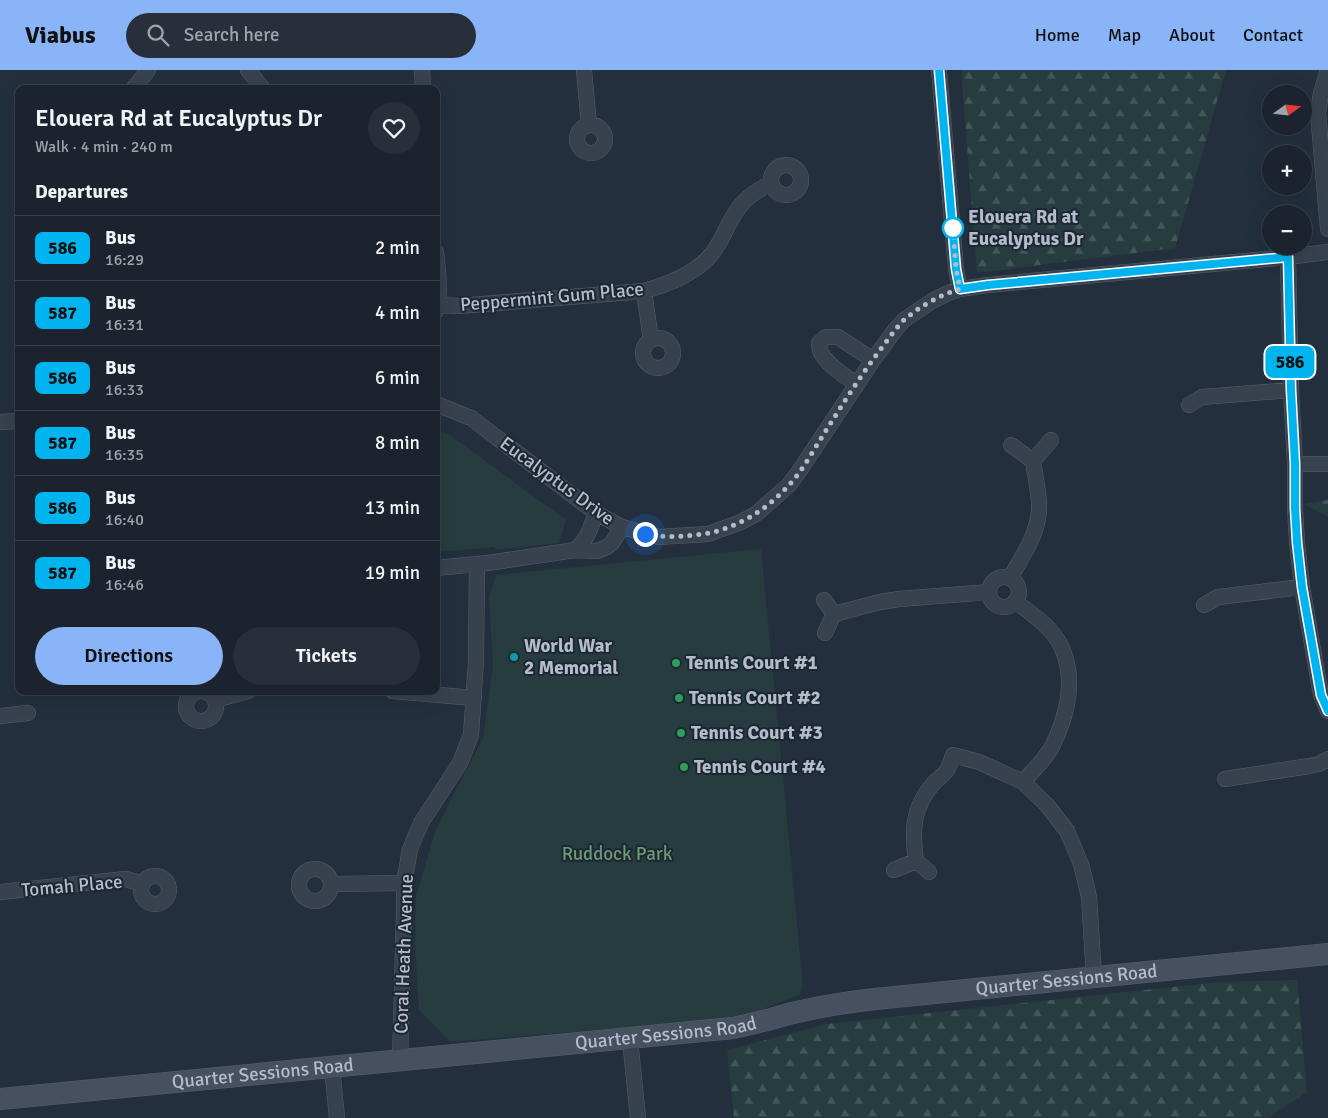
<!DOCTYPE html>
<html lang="en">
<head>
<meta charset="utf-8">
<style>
	:root { --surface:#1b232e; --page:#282f3a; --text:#f1f3f6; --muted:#a0a4aa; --line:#39404a; --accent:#8ab4f8 }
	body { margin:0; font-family:Signika,sans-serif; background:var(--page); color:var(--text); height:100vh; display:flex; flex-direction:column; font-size:19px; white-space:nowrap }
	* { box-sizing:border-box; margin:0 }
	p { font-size:16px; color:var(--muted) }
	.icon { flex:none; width:28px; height:28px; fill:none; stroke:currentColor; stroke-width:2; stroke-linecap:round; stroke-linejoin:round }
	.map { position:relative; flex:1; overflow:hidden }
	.panel { position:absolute; left:15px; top:15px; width:425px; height:610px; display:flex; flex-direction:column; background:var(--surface); border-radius:10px; box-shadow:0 5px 20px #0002,0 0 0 1px var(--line) }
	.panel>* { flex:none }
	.badge { padding:0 10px; border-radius:8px; font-size:18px; line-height:32px }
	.needle { width:32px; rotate:75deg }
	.controls { position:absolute; left:1262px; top:15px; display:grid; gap:10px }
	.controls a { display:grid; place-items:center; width:50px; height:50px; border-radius:50%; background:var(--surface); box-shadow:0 5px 20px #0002,0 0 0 1px var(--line); font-size:25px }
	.you { position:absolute; width:25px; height:25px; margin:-12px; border:4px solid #fff; border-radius:50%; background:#1a73e8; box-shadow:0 0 0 8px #1a73e833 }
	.map>.badge { position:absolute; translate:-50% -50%; box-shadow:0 0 0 2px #fff }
	h2 { padding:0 20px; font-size:19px; line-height:45px }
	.round { display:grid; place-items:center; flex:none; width:52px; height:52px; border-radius:26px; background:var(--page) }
	.summary { display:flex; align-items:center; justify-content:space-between; height:85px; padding:0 20px }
	h1 { font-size:24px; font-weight:600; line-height:38px }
	.button { display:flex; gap:10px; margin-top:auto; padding:10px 20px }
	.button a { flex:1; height:58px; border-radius:30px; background:var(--accent); color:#111; font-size:20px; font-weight:600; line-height:58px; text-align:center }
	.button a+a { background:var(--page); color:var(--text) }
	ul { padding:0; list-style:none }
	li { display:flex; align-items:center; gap:15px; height:65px; padding:0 20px; border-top:1px solid var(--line) }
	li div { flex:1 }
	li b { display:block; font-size:19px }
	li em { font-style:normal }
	li .badge { min-width:55px; font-weight:700; text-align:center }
	header { display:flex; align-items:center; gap:30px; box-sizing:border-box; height:70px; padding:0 25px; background:var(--accent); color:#111 }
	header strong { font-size:24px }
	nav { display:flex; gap:28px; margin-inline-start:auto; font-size:18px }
	.search { width:350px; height:45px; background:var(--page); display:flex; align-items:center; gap:12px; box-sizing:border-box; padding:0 18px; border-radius:28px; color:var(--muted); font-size:19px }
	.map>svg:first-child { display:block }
	.green { fill:#263c3f }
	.forest { fill:url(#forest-firs) }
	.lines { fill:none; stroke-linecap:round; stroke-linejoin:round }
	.street-casing { stroke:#565f6c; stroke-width:16 }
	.secondary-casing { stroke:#565f6c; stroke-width:22 }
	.street { stroke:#38414e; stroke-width:15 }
	.secondary { stroke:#465061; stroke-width:21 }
	.line-casing { stroke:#fff; stroke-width:11 }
	.line { stroke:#00b5ef; stroke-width:8 }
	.walk { stroke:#b4bcc9; stroke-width:5; stroke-dasharray:0 9 }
	.stop-dot { fill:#fff; stroke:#00b5ef; stroke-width:2.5 }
	.culture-dot { fill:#0f9aa8; stroke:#1d2633; stroke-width:2 }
	.leisure-dot { fill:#2e9e5b; stroke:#1d2633; stroke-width:2 }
	.labels { text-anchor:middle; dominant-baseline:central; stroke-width:4; stroke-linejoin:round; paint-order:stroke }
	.stop-label { font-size:19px; font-weight:bold; fill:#b4bcc9; stroke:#1d2633; text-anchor:start }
	.street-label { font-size:19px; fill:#b4bcc9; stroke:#1d2633 }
	.poi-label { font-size:19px; font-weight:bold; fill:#b4bcc9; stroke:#1d2633; text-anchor:start }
	.park-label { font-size:19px; fill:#6b9a76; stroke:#1d2633 }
</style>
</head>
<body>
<header>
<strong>Viabus</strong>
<div class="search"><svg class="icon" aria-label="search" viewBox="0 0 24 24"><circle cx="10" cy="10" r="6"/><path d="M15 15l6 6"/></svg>Search here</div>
<nav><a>Home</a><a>Map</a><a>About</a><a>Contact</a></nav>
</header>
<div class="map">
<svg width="1328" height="1048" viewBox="0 0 1328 1048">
	<defs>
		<pattern id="forest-firs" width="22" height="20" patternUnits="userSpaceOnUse" patternTransform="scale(1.25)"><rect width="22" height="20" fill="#263c3f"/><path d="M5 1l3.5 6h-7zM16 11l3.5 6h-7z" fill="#435659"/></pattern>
	</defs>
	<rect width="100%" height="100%" fill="#242f3e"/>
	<path class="green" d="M436,359l14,6 116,85 -7,23 -64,7v-3l-59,5z
		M761,479l42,437 -4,9 -60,23 -289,24 -31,-32 -4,-67 1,-47 20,-67 47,-91 10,-72 -4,-68 7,-23z"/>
	<path class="forest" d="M961,0h265l-51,178 -198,25z
		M1328,430v17l-24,-13z
		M1297,910l10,112 -39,26h-534l-7,-68 100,-26 392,-42z"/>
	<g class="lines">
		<g class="street-casing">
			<path id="street" d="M248,0l15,19
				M422,0l1,19
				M584,0l5,55
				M939,0l17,199 4,20
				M1328,0l-7,23 -3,20 10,116
				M133,19l15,-19
				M577 69a14 14 0 1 1 28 0a14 14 0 1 1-28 0Z
				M771 110a15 15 0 1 1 30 0a15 15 0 1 1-30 0Z
				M436,182c2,19 5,40 0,59
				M1288,187l3,133 4,74v44l2,35 5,44 19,108 7,16
				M644,221l7,49
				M438,235l21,1 185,-15c22,-6 47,-15 64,-33 14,-14 18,-33 30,-49 8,-12 20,-19 33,-26
				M643 283a15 15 0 1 1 30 0a15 15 0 1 1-30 0Z
				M856,314c-12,-9 -39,-25 -37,-41l7,-6h12l35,23
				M436,334l35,14 125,95 26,14 37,10 49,-3 33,-12 15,-8 33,-29 11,-15 73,-110 22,-30 9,-10 28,-19 16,-8 12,-4 28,-4 300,-28 40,-5
				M1189,335l13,-8 89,-7
				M0,352l19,-1
				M1011,375l22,16
				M1295,394h33
				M575,480c13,-11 15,-21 21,-37
				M436,498l52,-5 87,-13 22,1 10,-4 5,-4 10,-16
				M989 522a15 15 0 1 1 30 0a15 15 0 1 1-30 0Z
				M1010,508c12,-21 27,-42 29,-67 1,-17 -4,-34 -6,-50l18,-21
				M824,530l10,14
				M1015,531c17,13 37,26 46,45 14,30 8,62 -4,90 -2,4 -4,10 -7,14 -7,11 -18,22 -27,32
				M1204,535l14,-8 84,-10
				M825,563l9,-19 46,-12 19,-3 90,-7
				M393,621l81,7
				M186 636a15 15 0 1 1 30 0a15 15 0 1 1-30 0Z
				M215,630l33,-9
				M0,646l28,-3
				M1225,709l84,-13 10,-2 9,-5
				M299 815a16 16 0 1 1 32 0a16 16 0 1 1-32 0Z
				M894,800l22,-9
				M929,802l-13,-11c-4,-30 -4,-53 17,-77 4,-5 11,-9 14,-14 3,-4 4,-10 6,-15l26,7 44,20 24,23 20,26 14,33 8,33 5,80
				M141 820a14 14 0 1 1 28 0a14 14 0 1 1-28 0Z
				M331,814l73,-1
				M0,822l126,-13 17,5
				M630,969l8,79
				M400,990l4,-148v-29l6,-34 11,-26 39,-60 11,-28 5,-74 1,-97
				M332,996l5,52"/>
		</g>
		<g class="secondary-casing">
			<g id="secondary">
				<path id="s1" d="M0,1029l733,-71c22,-4 43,-11 64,-16 26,-6 52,-10 78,-13l453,-45"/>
			</g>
		</g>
		<use href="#street" class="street"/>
		<use href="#secondary" class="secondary"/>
	</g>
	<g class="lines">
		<g class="line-casing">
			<path id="line" d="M939,0l17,199 4,20 28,-4 300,-28 3,133 4,74v44l2,34 5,45 19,108 7,16"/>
		</g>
		<use href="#line" class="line"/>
		<path class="walk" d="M645,464c16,3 32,3 49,1 37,-3 70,-22 95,-50 15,-16 26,-38 38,-56 17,-27 34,-54 53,-79 8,-10 15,-21 24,-30 16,-14 36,-25 56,-31l-4,-20 -3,-41"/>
	</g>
	<circle class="stop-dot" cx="953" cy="158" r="10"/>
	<circle class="culture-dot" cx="514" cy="587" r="5"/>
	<g class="leisure-dot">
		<circle cx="676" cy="593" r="5"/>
		<circle cx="679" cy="628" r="5"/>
		<circle cx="681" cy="663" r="5"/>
		<circle cx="684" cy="697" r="5"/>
	</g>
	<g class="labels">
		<g class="stop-label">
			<text x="968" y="147">Elouera Rd at<tspan x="968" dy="22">Eucalyptus Dr</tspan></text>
		</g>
		<g class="street-label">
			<text transform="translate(552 227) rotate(-5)">Peppermint Gum Place</text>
			<text transform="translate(557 411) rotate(36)">Eucalyptus Drive</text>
			<text transform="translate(72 816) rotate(-5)">Tomah Place</text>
			<text transform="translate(404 884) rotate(-88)">Coral Heath Avenue</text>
			<text stroke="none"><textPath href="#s1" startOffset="1074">Quarter Sessions Road</textPath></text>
			<text stroke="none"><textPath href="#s1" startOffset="669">Quarter Sessions Road</textPath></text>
			<text stroke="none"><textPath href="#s1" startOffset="264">Quarter Sessions Road</textPath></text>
		</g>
		<g class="poi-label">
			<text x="524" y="576">World War<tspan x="524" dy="22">2 Memorial</tspan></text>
			<text x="686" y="593">Tennis Court #1</text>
			<text x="689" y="628">Tennis Court #2</text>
			<text x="691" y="663">Tennis Court #3</text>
			<text x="694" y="697">Tennis Court #4</text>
		</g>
		<g class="park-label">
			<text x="617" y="784">Ruddock Park</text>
		</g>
	</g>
</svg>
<div class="controls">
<a><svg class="needle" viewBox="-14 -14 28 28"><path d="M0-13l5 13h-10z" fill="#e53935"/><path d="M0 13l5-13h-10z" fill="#a0a4aa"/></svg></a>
<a>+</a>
<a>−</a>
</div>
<div class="you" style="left:645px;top:464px"></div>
<b class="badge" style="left:1290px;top:292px;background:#00b5ef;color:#111">586</b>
<section class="panel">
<div class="summary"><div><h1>Elouera Rd at Eucalyptus Dr</h1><p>Walk · 4 min · 240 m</p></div><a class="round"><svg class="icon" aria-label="heart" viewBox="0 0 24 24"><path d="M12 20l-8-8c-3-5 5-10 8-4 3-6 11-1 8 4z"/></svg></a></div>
<h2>Departures</h2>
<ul>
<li><span class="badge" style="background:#00b5ef;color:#111">586</span><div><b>Bus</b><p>16:29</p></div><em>2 min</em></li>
<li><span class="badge" style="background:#00b5ef;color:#111">587</span><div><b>Bus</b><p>16:31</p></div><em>4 min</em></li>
<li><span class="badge" style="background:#00b5ef;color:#111">586</span><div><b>Bus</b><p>16:33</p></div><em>6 min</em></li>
<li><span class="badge" style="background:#00b5ef;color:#111">587</span><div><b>Bus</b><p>16:35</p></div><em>8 min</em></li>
<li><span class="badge" style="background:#00b5ef;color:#111">586</span><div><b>Bus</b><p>16:40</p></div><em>13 min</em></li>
<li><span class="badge" style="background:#00b5ef;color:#111">587</span><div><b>Bus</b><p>16:46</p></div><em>19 min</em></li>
</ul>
<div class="button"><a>Directions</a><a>Tickets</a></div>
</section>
</div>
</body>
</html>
